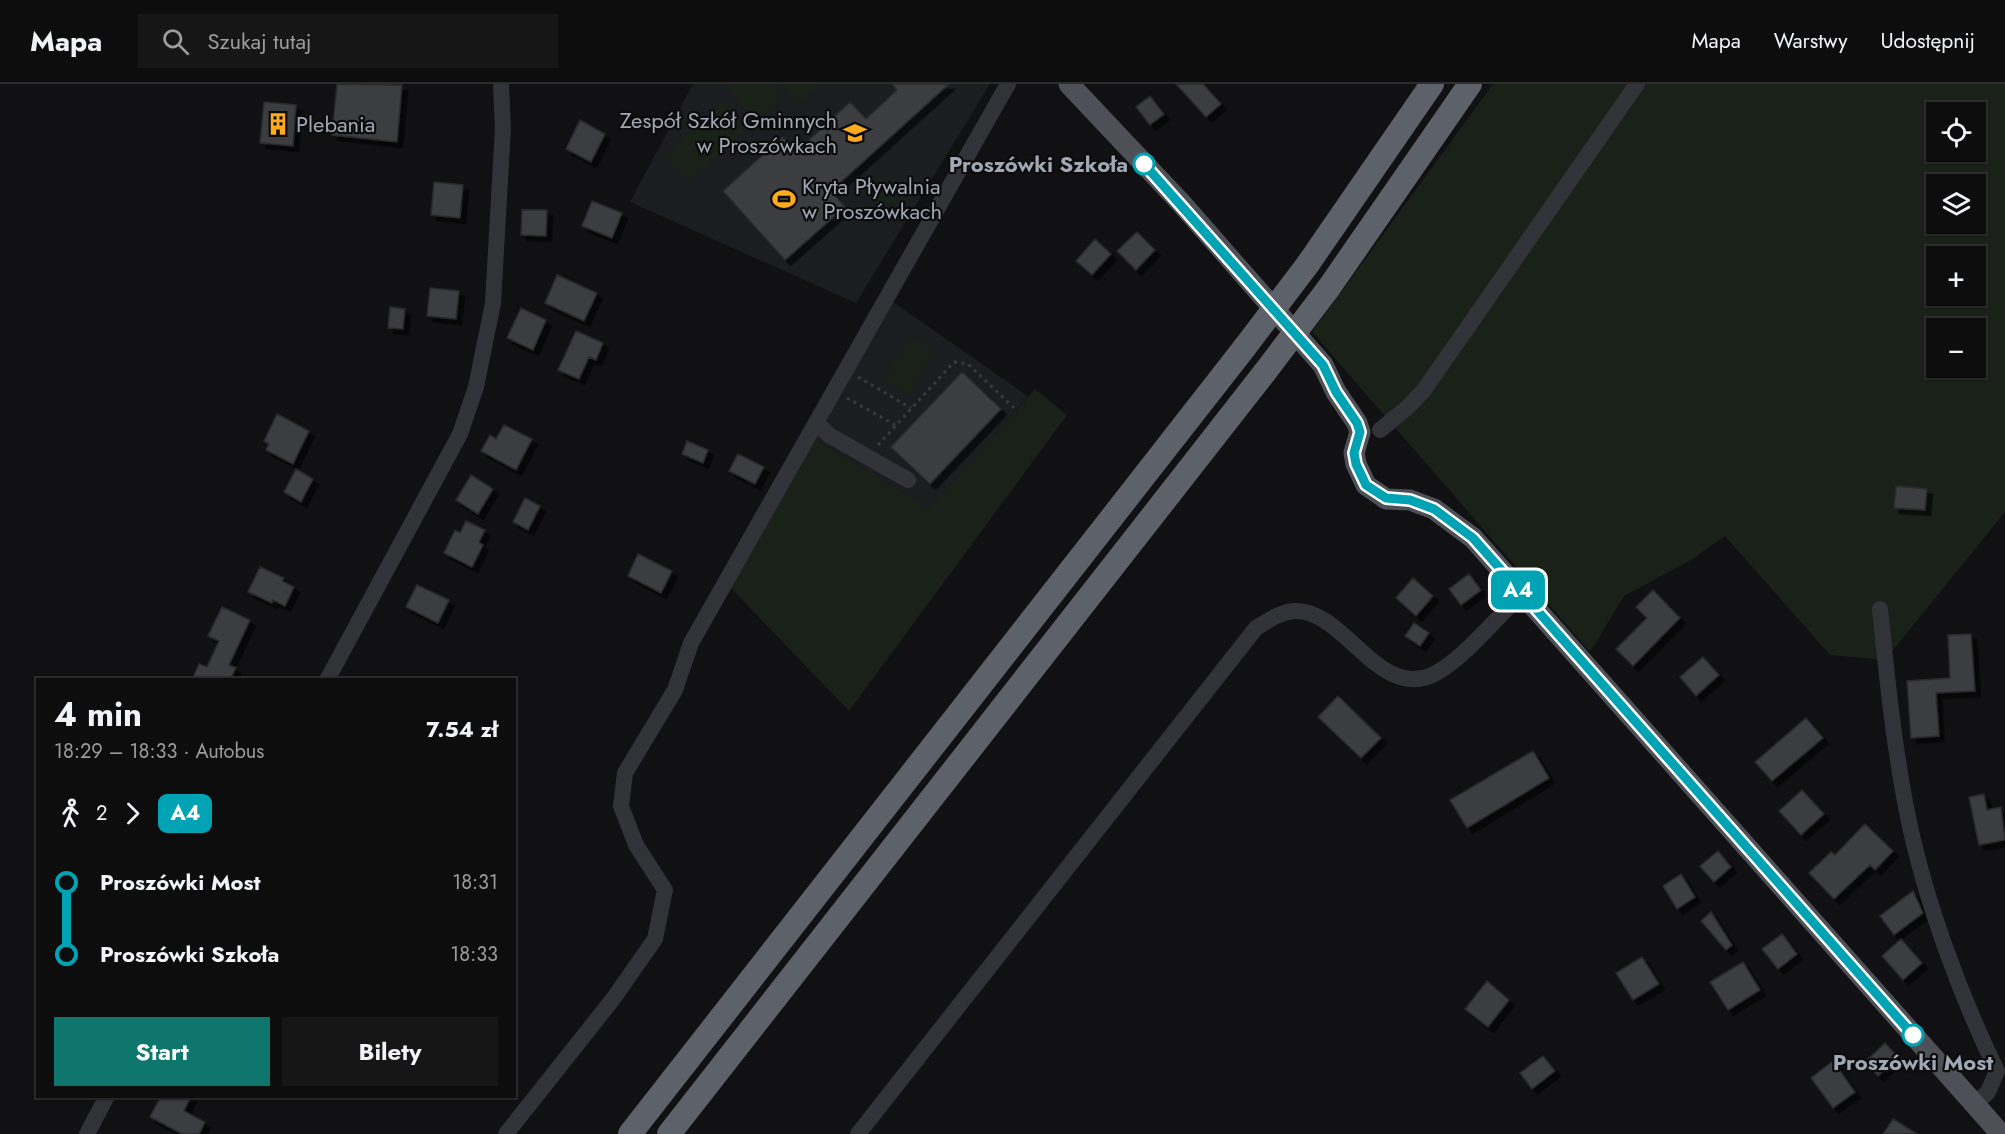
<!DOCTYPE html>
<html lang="pl">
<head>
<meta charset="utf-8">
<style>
	:root { --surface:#0d0d0e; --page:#161617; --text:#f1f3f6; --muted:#9a9c9e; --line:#2d2d2e; --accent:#0f766e }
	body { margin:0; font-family:Jost,sans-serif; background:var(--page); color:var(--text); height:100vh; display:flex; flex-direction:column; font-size:22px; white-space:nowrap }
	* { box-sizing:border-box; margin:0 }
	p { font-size:20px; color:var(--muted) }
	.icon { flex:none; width:33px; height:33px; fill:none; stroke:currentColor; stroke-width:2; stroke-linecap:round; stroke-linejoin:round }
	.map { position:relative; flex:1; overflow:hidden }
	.details { position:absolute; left:36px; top:594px; width:480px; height:420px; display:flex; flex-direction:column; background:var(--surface); border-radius:0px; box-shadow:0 2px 4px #0004,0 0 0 2px var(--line) }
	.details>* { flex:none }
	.badge { padding:0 12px; border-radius:9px; font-size:21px; line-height:39px }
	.tools { position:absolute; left:1926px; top:18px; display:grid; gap:12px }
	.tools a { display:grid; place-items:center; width:60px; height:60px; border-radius:0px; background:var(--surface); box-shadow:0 2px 4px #0004,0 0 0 2px var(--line); font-size:30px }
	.map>.badge { position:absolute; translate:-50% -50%; box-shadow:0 0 0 3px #fff }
	.legs { display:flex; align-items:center; gap:9px; height:66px; padding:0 18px; font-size:20px }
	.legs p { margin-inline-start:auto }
	.overview { display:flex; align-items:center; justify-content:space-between; height:102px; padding:0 18px }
	h1 { font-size:33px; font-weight:700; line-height:45px }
	.action { display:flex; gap:12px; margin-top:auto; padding:12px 18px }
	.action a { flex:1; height:69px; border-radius:0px; background:var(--accent); color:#fff; font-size:24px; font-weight:700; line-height:69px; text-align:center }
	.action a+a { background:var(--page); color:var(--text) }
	ul { padding:0 18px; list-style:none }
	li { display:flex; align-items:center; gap:21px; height:72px; font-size:22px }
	li i { display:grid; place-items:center; width:9px; height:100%; margin:0 8px; background:currentColor }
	li i::after { content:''; width:15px; height:15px; margin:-8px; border:4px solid; border-radius:50%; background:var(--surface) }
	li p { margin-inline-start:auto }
	li:first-child i { background:linear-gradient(#0000 50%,currentColor 0) }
	li:last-child i { background:linear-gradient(currentColor 50%,#0000 0) }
	header { display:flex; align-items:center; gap:36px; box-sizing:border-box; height:84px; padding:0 30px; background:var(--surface); border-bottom:2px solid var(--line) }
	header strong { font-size:28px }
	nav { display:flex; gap:33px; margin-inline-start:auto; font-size:21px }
	.search { width:420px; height:54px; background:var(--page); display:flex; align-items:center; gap:15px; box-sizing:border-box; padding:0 21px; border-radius:0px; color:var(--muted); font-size:22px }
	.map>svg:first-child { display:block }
	.built { fill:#1c1d20 }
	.green { fill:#192119; fill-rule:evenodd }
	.building { fill:#3a3c41; stroke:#2b2b2f; stroke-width:1.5; filter:url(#shadow) }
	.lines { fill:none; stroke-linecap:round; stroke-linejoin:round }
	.path { stroke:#373a3f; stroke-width:3; stroke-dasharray:3 4.5; stroke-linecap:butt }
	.minor { stroke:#313338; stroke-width:16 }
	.major { stroke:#4d5057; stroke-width:21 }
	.highway { stroke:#5d6169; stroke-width:24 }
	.highway-bridge { stroke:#5d6169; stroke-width:24 }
	.line-1-casing { stroke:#fff; stroke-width:14 }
	.line-1 { stroke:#00a3b4; stroke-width:9 }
	.stop-1-dot { fill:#fff; stroke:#00a3b4; stroke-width:3 }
	.labels { text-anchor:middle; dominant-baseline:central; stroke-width:4.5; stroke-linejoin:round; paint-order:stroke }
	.poi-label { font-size:22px; fill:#a0a7b5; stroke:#0c0c0d; text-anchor:start }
	.stop-label { font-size:22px; font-weight:bold; fill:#a0a7b5; stroke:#0c0c0d; text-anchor:end }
</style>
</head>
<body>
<header>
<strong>Mapa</strong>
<div class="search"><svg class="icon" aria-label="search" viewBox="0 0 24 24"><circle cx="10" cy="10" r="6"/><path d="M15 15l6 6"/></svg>Szukaj tutaj</div>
<nav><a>Mapa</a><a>Warstwy</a><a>Udostępnij</a></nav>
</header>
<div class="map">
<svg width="2005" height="1050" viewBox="0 0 2005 1050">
	<defs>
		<filter id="shadow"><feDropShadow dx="5.5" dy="5.5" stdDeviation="0" flood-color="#0009"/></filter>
	</defs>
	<rect width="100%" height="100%" fill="#111113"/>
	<path class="built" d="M693,0h297l-134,219 -226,-101z
		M893,218l135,94 -97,113 -120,-72z"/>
	<path class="green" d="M723,0h53l10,12 -30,26z
		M782,0h39l-22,19z
		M1493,0h512v428l-120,148 -55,-5 -105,-119 -34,24 -67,36 -34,56 -278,-320zM1936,28h40v40h-40zM1936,100h40v40h-40zM1936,172h40v40h-40zM1936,244h40v40h-40z
		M724,17l25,27 -60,55 -25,-27z
		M883,91l18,21 -17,14 -18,-20z
		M909,252l25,14 -25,45 -25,-15z
		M1035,305l32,26 -218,296 -120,-125 82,-149 119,71z"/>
	<path class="building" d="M337,0l65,1 -5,57 -65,-7z
		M892,0h57l-118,107 14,16 -60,53 -62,-69 60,-54 13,15 54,-50 16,17 31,-29z
		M1176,0h27l18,20 -15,13z
		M1150,12l14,18 -14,11 -14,-18z
		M264,18l32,3 -3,41 -33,-3z
		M580,36l25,14 -14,28 -25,-13z
		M434,98l29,3 -3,33 -29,-3z
		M592,117l30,12 -10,25 -30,-12z
		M522,126h25l-1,26 -25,-1z
		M1137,148l18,18 -19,20 -19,-19z
		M1095,155l16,15 -19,21 -16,-14z
		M557,191l40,18 -13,28 -39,-18z
		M430,204l29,3 -3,28 -29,-3z
		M390,223l15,2 -2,20 -15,-1z
		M521,224l25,12 -13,30 -26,-12z
		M576,247l27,12 -7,17 -7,-3 -10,22 -21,-9z
		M962,288l39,37 -71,75 -39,-37z
		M277,330l32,17 -16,33 -27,-14 3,-6 -5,-3z
		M504,341l28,14 -16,31 -35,-19 9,-16 6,4z
		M687,357l21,9 -5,13 -21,-9z
		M738,370l26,13 -9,17 -26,-13z
		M296,385l17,10 -12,23 -17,-10z
		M471,391l22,14 -15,25 -22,-14z
		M1896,402l31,3 -2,21 -31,-2z
		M525,414l15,8 -12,24 -15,-8z
		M466,437l19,9 -6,12 4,3 -11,22 -28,-14 11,-23 5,3z
		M638,470l34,17 -11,22 -33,-17z
		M260,483l24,11 -2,3 12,6 -9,19 -12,-6 -1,3 -24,-11z
		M1469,490l12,16 -20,15 -12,-16z
		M1413,494l20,18 -17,20 -20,-18z
		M417,501l32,15 -11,23 -32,-16z
		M1653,506l27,28 -47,48 -17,-17 31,-31 -11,-11z
		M222,523l28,13 -21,45 7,3 -5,10 3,2h-42l7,-16 8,3 12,-26 -11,-5z
		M1414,539l15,10 -9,13 -15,-10z
		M1971,550l4,57 -39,2 3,43 -28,2 -4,-57 43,-3 -2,-43z
		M1703,573l16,18 -23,21 -16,-19z
		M1338,612l43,42 -20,20 -43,-41z
		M1806,634l17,20 -51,43 -17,-19z
		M1533,667l16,27 -82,50 -17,-28z
		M1802,706l22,24 -23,21 -22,-24z
		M1984,710l3,16 14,-3 4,33 -26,5 -10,-48z
		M1865,740l28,27 -18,19 -5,-5 -36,34 -25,-26 22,-21 4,3z
		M1718,767l13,16 -17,15 -14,-16z
		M1681,790l14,23 -18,12 -14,-23z
		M1913,807l10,22 -29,22 -14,-19z
		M1711,828l21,33 -6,5 -25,-29z
		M1782,850l15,20 -19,15 -16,-20z
		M1901,855l21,24 -19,17 -21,-24z
		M1642,873l17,27 -26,16 -17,-27z
		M1743,878l17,28 -32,20 -18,-28z
		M1487,897l22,19 -21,27 -23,-18z
		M1885,959l13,14 -20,19 -13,-14z
		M1543,972l12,15 -23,18 -12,-16z
		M1833,977l22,31 -22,16 -22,-30z
		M161,1012h30l-7,15 21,11 -6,12h-17l-32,-17z
		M1893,1035l24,15h-34z"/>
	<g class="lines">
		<path class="path" d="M858,293l53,31
			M847,314l48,27
			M878,361l76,-83 14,2 46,44"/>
		<path class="minor" d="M816,338l13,13 79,45
			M1380,346l28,-23 16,-17 213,-306
			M1880,525c7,69 14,139 28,208 17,83 52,178 89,254l-9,21 -13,12
			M327,596l133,-246 16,-47 17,-84 10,-175 -2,-44
			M87,1050l20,-38
			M506,1050l107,-135 42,-60 10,-49 -29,-45 -15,-39 4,-33 50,-83 16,-47 317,-559
			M858,1050l398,-506c12,-7 24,-16 38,-17 51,-3 86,95 144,61 29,-17 58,-54 84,-78"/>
		<path class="major" d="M1069,0l113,120 141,161 13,27 21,31 3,9 -6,21 2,11 10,21 20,14 24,1 24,9 39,29 528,596"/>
		<path class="highway" d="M1308,180l124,-180
			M1328,205l142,-205
			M630,1050l615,-787
			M669,1050l596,-762"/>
		<path class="highway-bridge" d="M1245,263l63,-83
			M1265,288l63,-83"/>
	</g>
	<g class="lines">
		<g class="line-1-casing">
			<path id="line-1" d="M1144,80l179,201 13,27 21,31 3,9 -6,21 2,11 10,21 20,13 24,2 24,9 39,29 440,497"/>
		</g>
		<use href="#line-1" class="line-1"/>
	</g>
	<defs>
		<g id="building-bare" transform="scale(1.8)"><path d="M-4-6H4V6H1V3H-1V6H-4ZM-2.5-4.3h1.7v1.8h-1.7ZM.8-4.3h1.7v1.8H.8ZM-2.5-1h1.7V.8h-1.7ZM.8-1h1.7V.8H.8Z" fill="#ffab1c" stroke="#0c0c0d" stroke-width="2.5" paint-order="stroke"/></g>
		<g id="school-bare" transform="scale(1.8)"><path d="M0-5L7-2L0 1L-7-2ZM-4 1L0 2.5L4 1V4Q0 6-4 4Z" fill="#ffab1c" stroke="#0c0c0d" stroke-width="2.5" paint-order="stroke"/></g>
		<g id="stadium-bare" transform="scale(1.8)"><path d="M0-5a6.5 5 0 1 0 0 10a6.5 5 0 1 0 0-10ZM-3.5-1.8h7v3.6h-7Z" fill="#ffab1c" stroke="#0c0c0d" stroke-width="2.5" paint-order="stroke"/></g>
	</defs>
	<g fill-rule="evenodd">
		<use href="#building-bare" x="278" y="40"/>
		<use href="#school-bare" x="855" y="49"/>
		<use href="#stadium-bare" x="784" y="115"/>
	</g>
	<g class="stop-1-dot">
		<circle cx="1144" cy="80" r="10"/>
		<circle cx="1913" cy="951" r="10"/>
	</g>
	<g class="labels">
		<g class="poi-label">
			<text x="837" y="36" text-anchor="end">Zespół Szkół Gminnych<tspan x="837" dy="25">w Proszówkach</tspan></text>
			<text x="296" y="40">Plebania</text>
			<text x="802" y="102">Kryta Pływalnia<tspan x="802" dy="25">w Proszówkach</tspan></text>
		</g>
		<g class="stop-label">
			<text x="1128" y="80">Proszówki Szkoła</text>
			<text x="1913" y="978" text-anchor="middle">Proszówki Most</text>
		</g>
	</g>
</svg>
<div class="tools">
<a><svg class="icon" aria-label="locate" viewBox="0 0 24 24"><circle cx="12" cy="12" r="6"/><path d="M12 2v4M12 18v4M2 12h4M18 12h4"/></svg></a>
<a><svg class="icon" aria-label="layers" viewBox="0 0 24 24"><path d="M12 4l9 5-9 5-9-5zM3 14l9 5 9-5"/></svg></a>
<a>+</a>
<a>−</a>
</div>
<b class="badge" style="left:1518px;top:506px;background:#00a3b4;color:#fff">A4</b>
<section class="details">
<div class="overview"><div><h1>4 min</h1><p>18:29 – 18:33 · Autobus</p></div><b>7.54 zł</b></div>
<div class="legs"><svg class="icon" aria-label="walk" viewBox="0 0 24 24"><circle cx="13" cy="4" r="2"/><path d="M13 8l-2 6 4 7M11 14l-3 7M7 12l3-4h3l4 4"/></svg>2<svg class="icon" aria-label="forward" viewBox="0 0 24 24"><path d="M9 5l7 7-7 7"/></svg><b class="badge" style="background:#00a3b4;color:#fff">A4</b></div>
<ul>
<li><i style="color:#00a3b4"></i><b>Proszówki Most</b><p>18:31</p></li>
<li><i style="color:#00a3b4"></i><b>Proszówki Szkoła</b><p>18:33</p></li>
</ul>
<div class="action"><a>Start</a><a>Bilety</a></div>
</section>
</div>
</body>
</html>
